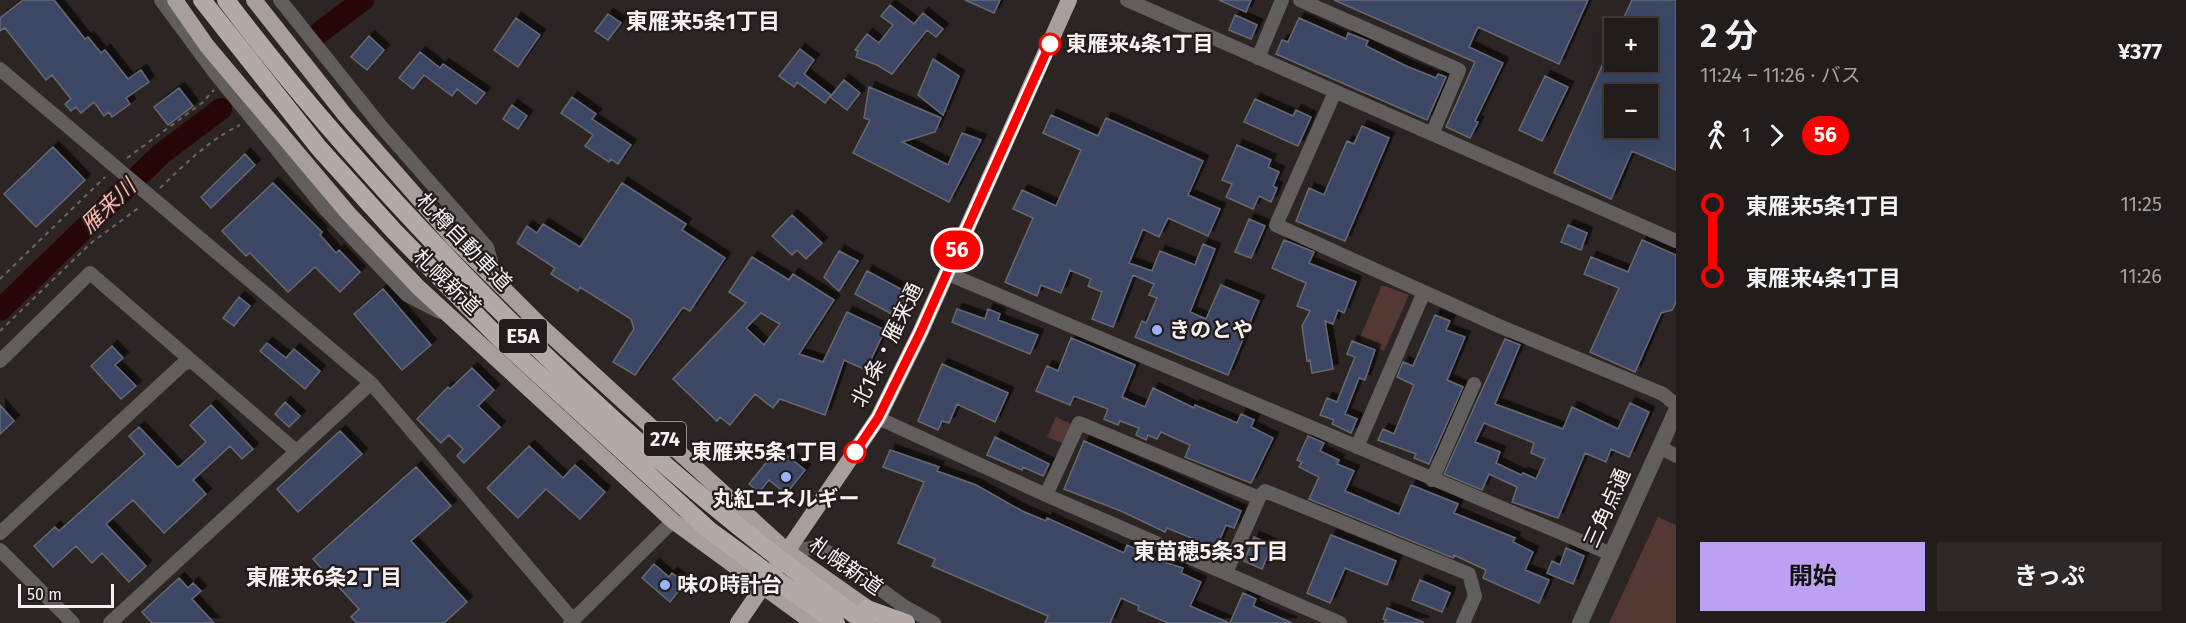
<!DOCTYPE html>
<html lang="ja">
<head>
<meta charset="utf-8">
<style>
	:root { --surface:#221c1b; --page:#2e2928; --text:#f1f3f6; --muted:#a2a1a3; --line:#3f3a3a; --accent:#bca0f2 }
	body { margin:0; font-family:"Fira Sans","Noto Sans JP",sans-serif; background:var(--page); color:var(--text); height:100vh; display:flex; flex-direction:column; font-size:22px; white-space:nowrap }
	* { box-sizing:border-box; margin:0 }
	p { font-size:20px; color:var(--muted) }
	.icon { flex:none; width:33px; height:33px; fill:none; stroke:currentColor; stroke-width:2; stroke-linecap:round; stroke-linejoin:round }
	.map { position:relative; flex:1; overflow:hidden }
	.panel { display:flex; flex-direction:column; background:var(--surface); width:510px }
	.panel>* { flex:none }
	.badge { padding:0 12px; border-radius:20px; font-size:21px; line-height:39px }
	.tools { position:absolute; left:1604px; top:18px; display:grid; gap:12px }
	.tools a { display:grid; place-items:center; width:54px; height:54px; border-radius:0px; background:var(--surface); box-shadow:0 6px 24px #0002,0 0 0 2px var(--line); font-size:30px }
	.scale { position:absolute; left:18px; bottom:15px; width:96px; box-sizing:border-box; padding-left:6px; border:3px solid #f6f1f0; border-top:0; font-size:16px; line-height:21px; white-space:nowrap; color:#f6f1f0; -webkit-text-stroke:4px #231c1b; paint-order:stroke }
	.map>.badge { position:absolute; translate:-50% -50%; box-shadow:0 0 0 3px #fff }
	.legs { display:flex; align-items:center; gap:9px; height:66px; padding:0 24px; font-size:20px }
	.legs p { margin-inline-start:auto }
	.headline { display:flex; align-items:center; justify-content:space-between; height:102px; padding:0 24px }
	h1 { font-size:33px; font-weight:700; line-height:45px }
	.button { display:flex; gap:12px; margin-top:auto; padding:12px 24px }
	.button a { flex:1; height:69px; border-radius:0px; background:var(--accent); color:#111; font-size:24px; font-weight:700; line-height:69px; text-align:center }
	.button a+a { background:var(--page); color:var(--text) }
	ul { padding:0 24px; list-style:none }
	li { display:flex; align-items:center; gap:21px; height:72px; font-size:22px }
	li i { display:grid; place-items:center; width:9px; height:100%; margin:0 8px; background:currentColor }
	li i::after { content:''; width:15px; height:15px; margin:-8px; border:4px solid; border-radius:50%; background:var(--surface) }
	li p { margin-inline-start:auto }
	li:first-child i { background:linear-gradient(#0000 50%,currentColor 0) }
	li:last-child i { background:linear-gradient(currentColor 50%,#0000 0) }
	main { display:flex; flex:1; min-height:0 }
	.map>svg:first-child { display:block }
	.green { fill:#533833 }
	.lines { fill:none; stroke-linecap:round; stroke-linejoin:round }
	.river { stroke:#270705; stroke-width:22 }
	.building { fill:#3b4665; stroke:#666971; stroke-width:1.5; fill-rule:evenodd; filter:url(#shadow) }
	.path { stroke:#6d6665; stroke-width:2; stroke-dasharray:4.5 4.5; stroke-linecap:butt }
	.minor { stroke:#625e5d; stroke-width:14 }
	.tertiary { stroke:#625e5d; stroke-width:16 }
	.trunk { stroke:#a89e9c; stroke-width:16 }
	.motorway { stroke:#b3a9a7; stroke-width:18 }
	.motorway-bridge { stroke:#b3a9a7; stroke-width:18 }
	.line-1-casing { stroke:#fff; stroke-width:14 }
	.line-1 { stroke:#f00; stroke-width:9 }
	.stop-1-dot { fill:#fff; stroke:#f00; stroke-width:3 }
	.poi-dot { fill:#9bb4fd; stroke:#231c1b; stroke-width:2 }
	.labels { text-anchor:middle; dominant-baseline:central; stroke-width:4.5; stroke-linejoin:round; paint-order:stroke }
	.shield { fill:#231c1b; stroke:#b7b1b0; stroke-width:1.5 }
	.shield-label { font-size:20px; font-weight:bold; fill:#f6f1f0 }
	.stop-label { font-size:21px; font-weight:bold; fill:#f6f1f0; stroke:#231c1b; text-anchor:start }
	.street-label { font-size:21px; fill:#f6f1f0; stroke:#231c1b }
	.poi-label { font-size:21px; font-weight:bold; fill:#f6f1f0; stroke:#231c1b; text-anchor:start }
	.neighbourhood-label { font-size:22px; font-weight:bold; fill:#f6f1f0; stroke:#231c1b }
	.water-label { font-size:22px; font-style:italic; fill:#fbb4a8; stroke:#231c1b }
</style>
</head>
<body>
<main>
<div class="map">
<svg width="1676" height="623" viewBox="0 0 1676 623">
	<defs>
		<filter id="shadow"><feDropShadow dx="5.5" dy="-5.5" stdDeviation="0" flood-color="#0009"/></filter>
	</defs>
	<rect width="100%" height="100%" fill="#2d2524"/>
	<path class="green" d="M1382,285l27,10 -25,56 -25,-11z
		M1056,417l15,7 -9,19 -15,-6z
		M1658,517l18,8v98h-67z"/>
	<g class="lines">
		<path class="river" d="M319,33l44,-33
			M0,310l161,-156 60,-45"/>
	</g>
	<path class="building" d="M23,0h31l31,39 3,-2 13,16 4,-3 23,29 13,-9 8,12 -23,16 4,6 -18,13 -3,-5 -5,4 -10,-14 -13,11 -5,-6 -5,4 -6,-7 6,-5 -19,-24 -6,5 -41,-52 -5,3v-13z
		M965,0h35l-6,13z
		M1219,0h32l-5,12z
		M1334,0h254l-29,64 -81,-37 -9,20 34,16 -28,58 3,1 -8,16 -24,-11 29,-65z
		M1632,0h44v170l-44,-19 -21,48 -57,-26 60,-134v23h33v-34h-28zM1614,94h33v34h-33z
		M890,5l24,19 9,-11 20,16 -7,8 -9,-7 -35,44 -15,-9 -21,-8 2,-6 -3,-1 12,-16 12,9 14,-18 -12,-9z
		M608,14l13,9 -13,17 -13,-9z
		M1235,15l22,10 -6,14 -22,-9z
		M516,18l24,17 -22,32 -24,-17z
		M1299,18l47,21 2,-6 20,8 -2,5 40,20 30,12 2,-4 8,3 -19,43 -151,-66 6,-14 6,2z
		M369,36l15,14 -17,20 -16,-13z
		M800,49l14,11 -10,14 27,21 -6,8 -28,-21 -3,5 -15,-11z
		M420,52l20,16 3,-4 42,29 -9,11 -19,-15 -5,7 -28,-21 -11,14 -14,-11z
		M933,59l26,17 -16,39 -25,-20z
		M1545,76l23,11 -26,54 -23,-11z
		M844,80l16,13 -13,17 -17,-13z
		M869,87l72,31 -6,14 -33,10 46,23 14,-32 19,7 -32,62 -96,-49 17,-33 -6,-2z
		M179,88l14,18 -25,19 -14,-18z
		M572,97l24,17 -4,5 39,26 -13,19 -7,-5 -2,3 -24,-16 8,-11 -32,-22z
		M1255,99l38,17 3,-6 15,7 -13,29 -54,-24z
		M512,105l15,11 -9,13 -15,-10z
		M1051,115l47,21 8,-18 97,43 -15,34 32,14 -12,27 -40,-18 -9,19 -16,-8 -14,34 23,8 8,-20 35,14 8,-21 12,5 -25,63 16,7 15,-34 38,16 -31,74 -93,-38 7,-16 4,2 11,-25 -8,-3 5,-11 -21,-9 -20,52 -21,-8 10,-27 -14,-6 3,-7 -21,-9 -9,23 -20,-8 -4,11 -32,-14 28,-64 -20,-9 9,-19 34,16 25,-56 -38,-17z
		M1362,126l27,12 -44,103 -49,-20 13,-33 15,7 23,-54 7,3z
		M1237,145l34,15 -3,7 11,5 -6,14 4,2 -6,14 -12,-6 -6,13 -27,-12 6,-13 -10,-4z
		M53,147l32,33 -49,47 -32,-33z
		M245,154l10,11 -44,43 -10,-11z
		M273,183l49,49 -2,3 16,18 3,-3 21,22 -20,20 -25,-25 -27,25 -38,-39 -4,3 -24,-25z
		M622,183l64,41 -4,6 43,28 -35,53 -7,-4 -48,68 -22,-13 21,-33 -3,-10 -51,-32 -2,4 -27,-17 4,-6 -38,-25 10,-17 10,7 6,-9 37,23z
		M792,215l30,28 -16,16 -9,-9 -5,5 -20,-19z
		M1249,219l16,7 -14,32 -16,-6z
		M1568,225l19,8 -6,17 -20,-8z
		M1284,240l30,12 -5,11 47,19 -12,31 -6,-3 -5,14 -8,-3 8,48 -21,4 -2,-13 -3,1 -5,-35 8,-15 -13,-5 9,-23 -34,-15z
		M1642,240l34,15v47l-4,8 -11,3 -26,59 -45,-20 29,-64 -35,-14 7,-17 37,15z
		M839,251l19,10 -19,30 -15,-14z
		M752,257l37,23 4,-6 41,26 -35,54 24,8 24,-50 38,18 -19,40 -22,-10 -19,55 -45,-16 -7,9 -18,-14 -25,31 -10,-8 -3,4 -44,-42 73,-76 -17,-11zM761,313l19,11 -16,21 -18,-17z
		M867,271l43,23 -13,23 -42,-23z
		M383,289l48,56 -29,25 -48,-56z
		M239,297l11,9 -16,20 -11,-8z
		M957,309l28,10 3,-10 12,5 -2,6 40,15 -8,19 -78,-32z
		M1435,315l15,6 -4,9 19,7 -18,43 16,7 -34,77 -15,-6 2,-4 -38,-14 5,-11 11,5 20,-49 -17,-8 6,-15 10,4z
		M1071,338l64,27 -13,32 23,10 8,-19 41,20 1,-3 42,18 4,-9 13,6 -3,7 22,11 -22,45 -66,-26 5,-12 -29,-13 -4,7 -9,-4 -2,5 -10,-5 3,-7 -19,-7 -2,4 -14,-6 4,-10 -34,-13 -4,9 -34,-14 11,-25 11,5z
		M1505,339l15,6 -25,59 68,25 9,-22 46,22 12,-26 19,9 -20,45 -18,-8 -5,13 -21,-9 -27,65 -46,-16 5,-15 -28,-13 -7,16 -38,-16zM1484,423l50,20 -3,10 14,6 -9,20 -13,-6 -2,2 -25,-12 4,-11 -25,-10z
		M1352,341l23,9 -10,30 -6,-2 -14,36 12,5 -6,14 -19,-9 2,-4 -14,-5 7,-17 10,4 18,-45 -8,-3z
		M267,343l19,15 8,-9 26,22 -15,18 -45,-38z
		M112,346l11,12 -8,7 21,21 -15,13 -30,-33z
		M942,364l66,29 -13,29 -38,-18 -8,19 -7,-2 -4,9 -20,-9z
		M472,368l22,22 -16,16 22,21 -36,36 -7,-7 6,-7 -14,-14 -8,8 -24,-24 31,-32 2,2z
		M285,402l15,14 -11,11 -14,-13z
		M0,405l14,16 -14,13z
		M211,405l42,44 -11,10 -12,-13 -37,34 13,14 -42,39 -31,-33 -27,24 40,42 -17,16 -27,-29 -10,10 -16,-17 -23,21 -19,-21 21,-19 4,4 86,-77 -16,-18 10,-9 38,40 3,-1 26,-24 -16,-17z
		M340,431l22,23 -64,58 -21,-23z
		M1308,436l16,7 -4,8 19,9 -2,4 17,7 -9,20 54,23 12,-29 47,19 -4,9 61,25 -2,4 20,10 -8,18 24,10 -10,23 -56,-25 3,-8 -32,-15 -1,3 -144,-59 10,-22 -20,-10 3,-5 -5,-2z
		M995,437l54,27 -6,12 -20,-9 -1,3 -35,-15z
		M1084,441l157,70 -7,17 -8,-3 -10,23 -49,-20 -2,4 -44,-21 -57,-22z
		M529,446l34,32 12,-13 30,27 -25,27 -34,-30 -28,29 -31,-30z
		M778,448l27,22 -19,24 -17,-14 -10,12 -10,-8z
		M890,450l49,17 -2,4 39,14 46,26 24,10 1,-3 77,35 3,-8 9,4 -2,4 49,15 -2,5 20,9 -11,24 39,17h-61l-30,-13 1,-4 -18,-8 -11,25h-65l3,-7 -116,-50 3,-7 -37,-16 26,-61 -41,-15z
		M416,467l35,39 -40,35 56,61 -23,21h-87l-6,-6 8,-8 -46,-50z
		M1331,535l65,26 -9,24 -42,-17 -15,35 -23,-10z
		M1254,537l18,8 -10,24 -18,-8z
		M1566,548l18,8 -11,28 -26,-11 5,-12 8,4z
		M654,564l15,13 3,-4 9,7 -3,4 4,3 -12,15 -28,-24z
		M179,578l9,10 5,-5 8,8 -9,8 22,24h-62l-10,-11z
		M1420,580l30,13 -8,19 -30,-12z
		M1243,593l13,6 -3,7 39,17h-62z
		M1387,608l36,14v1h-39l2,-3 -3,-1z"/>
	<g class="lines">
		<path class="path" d="M127,158l75,-55 12,-13
			M160,188c25,-24 49,-48 80,-63
			M0,279l105,-102
			M0,331l91,-88 50,-37"/>
		<path class="minor" d="M161,0l54,73 111,137 81,85 33,17
			M280,0l100,125 107,122 10,36
			M1127,0l549,241
			M1300,0l159,70 -27,64
			M1258,58l24,-58
			M0,69l371,314 202,237
			M1335,92l-59,133 223,101 164,68 13,11
			M946,273l665,281
			M0,361l90,-88 206,178
			M878,418l168,77 294,128
			M1357,447l67,-155
			M1660,447l16,9
			M1432,480l42,-96
			M1046,495l33,-72 180,75 -33,75
			M1259,498l6,-7 204,83 6,22 -12,27
			M0,533l183,-169 9,-3
			M0,550l73,73
			M788,552l29,-5 17,8 68,50 32,18
			M110,623l261,-240
			M570,623l103,-102"/>
		<path class="tertiary" d="M1580,623l96,-212"/>
		<path class="trunk" d="M175,0l32,46 141,167 70,74 255,234 140,102
			M254,0l91,115 108,123 89,89 246,225 91,64
			M738,623l140,-205 42,-85 149,-333"/>
		<path class="motorway" d="M867,609l39,14"/>
		<path class="motorway-bridge" d="M202,0l117,148 75,83 105,107 210,192 127,93
			M226,0c70,93 147,180 228,264 130,135 259,250 412,359"/>
	</g>
	<g class="lines">
		<g class="line-1-casing">
			<path id="line-1" d="M855,452l23,-34 42,-85 130,-289"/>
		</g>
		<use href="#line-1" class="line-1"/>
	</g>
	<g class="stop-1-dot">
		<circle cx="1050" cy="44" r="10"/>
		<circle cx="855" cy="452" r="10"/>
	</g>
	<g class="poi-dot">
		<circle cx="1157" cy="330" r="6"/>
		<circle cx="786" cy="477" r="6"/>
		<circle cx="665" cy="585" r="6"/>
	</g>
	<g class="labels">
		<g class="shield">
			<rect x="499" y="319" width="48" height="34" rx="4.5"/>
			<rect x="644" y="422" width="42" height="34" rx="4.5"/>
		</g>
		<g class="shield-label">
			<text x="523" y="336">E5A</text>
			<text x="665" y="439">274</text>
		</g>
		<g class="stop-label">
			<text x="1066" y="44">東雁来4条1丁目</text>
			<text x="838" y="452" text-anchor="end">東雁来5条1丁目</text>
		</g>
		<g class="street-label">
			<text transform="translate(464 242) rotate(46)">札樽自動車道</text>
			<text transform="translate(447 282) rotate(44)">札幌新道</text>
			<text transform="translate(887 345) rotate(-64)">北1条・雁来通</text>
			<text transform="translate(1607 508) rotate(-66)">三角点通</text>
			<text transform="translate(846 566) rotate(35)">札幌新道</text>
		</g>
		<g class="poi-label">
			<text x="1169" y="330">きのとや</text>
			<text x="786" y="499" text-anchor="middle">丸紅エネルギー</text>
			<text x="677" y="585">味の時計台</text>
		</g>
		<g class="neighbourhood-label">
			<text x="703" y="21">東雁来5条1丁目</text>
			<text x="1211" y="551">東苗穂5条3丁目</text>
			<text x="324" y="577">東雁来6条2丁目</text>
		</g>
		<g class="water-label">
			<text transform="translate(108 206) rotate(-44)">雁来川</text>
		</g>
	</g>
</svg>
<div class="tools">
<a>+</a>
<a>−</a>
</div>
<div class="scale">50 m</div>
<b class="badge" style="left:957px;top:250px;background:#f00;color:#fff">56</b>
</div>
<section class="panel">
<div class="headline"><div><h1>2 分</h1><p>11:24 – 11:26 · バス</p></div><b>¥377</b></div>
<div class="legs"><svg class="icon" aria-label="walk" viewBox="0 0 24 24"><circle cx="13" cy="4" r="2"/><path d="M13 8l-2 6 4 7M11 14l-3 7M7 12l3-4h3l4 4"/></svg>1<svg class="icon" aria-label="forward" viewBox="0 0 24 24"><path d="M9 5l7 7-7 7"/></svg><b class="badge" style="background:#f00;color:#fff">56</b></div>
<ul>
<li><i style="color:#f00"></i><b>東雁来5条1丁目</b><p>11:25</p></li>
<li><i style="color:#f00"></i><b>東雁来4条1丁目</b><p>11:26</p></li>
</ul>
<div class="button"><a>開始</a><a>きっぷ</a></div>
</section>
</main>
</body>
</html>
